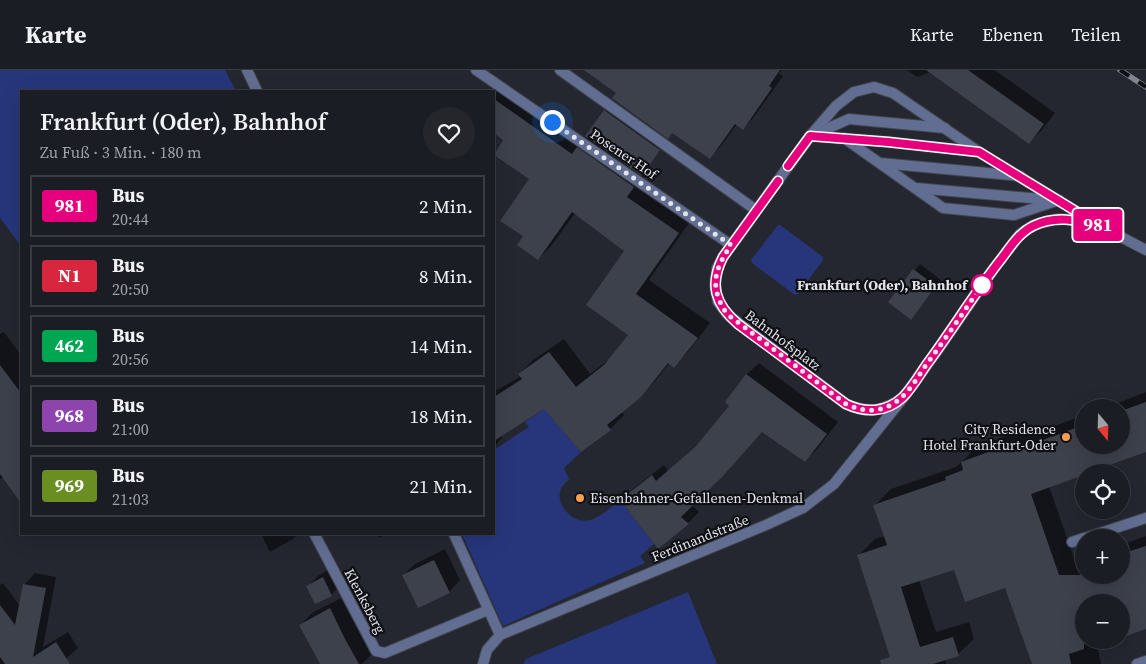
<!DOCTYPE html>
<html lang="de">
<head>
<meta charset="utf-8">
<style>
	:root { --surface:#1b1d24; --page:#24262c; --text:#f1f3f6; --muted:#a0a2a6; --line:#393b41 }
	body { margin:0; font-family:"Source Serif 4",serif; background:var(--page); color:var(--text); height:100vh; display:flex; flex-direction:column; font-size:19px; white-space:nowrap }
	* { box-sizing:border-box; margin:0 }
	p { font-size:16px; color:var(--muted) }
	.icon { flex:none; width:28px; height:28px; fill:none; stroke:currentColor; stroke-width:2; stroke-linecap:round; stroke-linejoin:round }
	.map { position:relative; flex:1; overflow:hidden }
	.side { position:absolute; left:20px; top:20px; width:475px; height:445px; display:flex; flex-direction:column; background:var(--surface); border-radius:0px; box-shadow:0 5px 20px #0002,0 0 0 1px var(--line) }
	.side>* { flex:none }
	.badge { padding:0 10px; border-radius:4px; font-size:18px; line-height:32px }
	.needle { width:32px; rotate:161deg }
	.controls { position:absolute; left:1075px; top:329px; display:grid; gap:10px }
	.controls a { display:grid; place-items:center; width:55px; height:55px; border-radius:50%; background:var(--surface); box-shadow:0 5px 20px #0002,0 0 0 1px var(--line); font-size:25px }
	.you { position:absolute; width:25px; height:25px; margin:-12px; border:4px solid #fff; border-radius:50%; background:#1a73e8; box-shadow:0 0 0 8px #1a73e833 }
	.map>.badge { position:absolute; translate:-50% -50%; box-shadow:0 0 0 2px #fff }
	.round { display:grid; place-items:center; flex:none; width:52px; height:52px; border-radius:26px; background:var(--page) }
	.summary { display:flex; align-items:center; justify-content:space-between; height:85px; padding:0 20px }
	h1 { font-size:24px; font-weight:600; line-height:38px }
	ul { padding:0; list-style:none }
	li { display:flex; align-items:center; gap:15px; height:62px; margin:0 10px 8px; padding:0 10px; border:2px solid var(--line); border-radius:0px }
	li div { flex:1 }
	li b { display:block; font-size:19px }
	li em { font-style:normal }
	li .badge { min-width:55px; font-weight:700; text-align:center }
	header { display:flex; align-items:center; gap:30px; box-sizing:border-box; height:70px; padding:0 25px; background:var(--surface); border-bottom:1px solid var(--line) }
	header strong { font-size:24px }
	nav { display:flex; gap:28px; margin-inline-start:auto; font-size:18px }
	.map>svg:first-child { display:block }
	.green { fill:#27367b }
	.shadow { fill:#0007 }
	.building { fill:#3d414b }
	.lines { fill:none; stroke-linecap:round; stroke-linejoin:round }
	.lane-casing { stroke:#42454e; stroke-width:12 }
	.street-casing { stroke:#42454e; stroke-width:12 }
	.lane { stroke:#626e91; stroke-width:10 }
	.street { stroke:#626e91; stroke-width:10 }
	.rail-casing { stroke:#82858d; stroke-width:5.5 }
	.rail { stroke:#0f1014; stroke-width:4; stroke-dasharray:11; stroke-linecap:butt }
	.line-casing { stroke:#fff; stroke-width:11 }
	.line { stroke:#e6007e; stroke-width:8 }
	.walk { stroke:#e2e4eb; stroke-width:5; stroke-dasharray:0 9 }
	.stop-dot { fill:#fff; stroke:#e6007e; stroke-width:2.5 }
	.poi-dot { fill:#fa9f4e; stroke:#0f1014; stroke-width:2 }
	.labels { text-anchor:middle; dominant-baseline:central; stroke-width:4.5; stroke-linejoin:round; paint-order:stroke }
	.street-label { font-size:14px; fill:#e2e4eb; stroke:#0f1014 }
	.stop-label { font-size:14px; font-weight:bold; fill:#e2e4eb; stroke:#0f1014; text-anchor:end }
	.poi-label { font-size:14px; fill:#e2e4eb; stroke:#0f1014; text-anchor:end }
</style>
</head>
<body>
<header>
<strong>Karte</strong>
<nav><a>Karte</a><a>Ebenen</a><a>Teilen</a></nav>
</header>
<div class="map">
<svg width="1146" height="594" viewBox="0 0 1146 594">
	<rect width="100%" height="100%" fill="#242730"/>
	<path class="green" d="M0,0h225l11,21h-215v155l-21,-28z
		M778,155h2l43,32v3l-25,34 -3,1 -43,-32 -1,-3z
		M544,339l37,43 -17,16 5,11c-3,3 -6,6 -8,9 -7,17 13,37 29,32 11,-3 21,-13 30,-20l34,44 -14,12 5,7 -142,63 -41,-92h32v-84l35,-23 -4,-5z
		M688,522l29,72h-194l3,-5z"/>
	<path class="shadow" d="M586,0h196l-3,4 4,2 -29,41 -11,11 -6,-4 -16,22 -12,12 -36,-26 -5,5 -51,-45z
		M907,0h88l60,43 -14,18 -12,11 -98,-70 -14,5z
		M505,13l81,57 2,-3 -2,-1 24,-31 53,39 -18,26 2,2 -7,10 52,37 -43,61 61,43 -22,29 -14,14 -5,-3 -14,18 -33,31 2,3 -14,14 -29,21 -37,-43 -43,29 1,2 -8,9v-55l27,-16 -2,-2 14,-14 31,-21 26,35 22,-17 18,-22 -4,-85 -51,-37 -23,32 -14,14 -13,-23 6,-57 -36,-25 10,-14 -11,-8v-38z
		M920,194l21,16 -25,32 -27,-10z
		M4,262l17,23v146l-18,-24 -3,2v-145z
		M759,293l79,59 -21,27 -12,12 -42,-30 -71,74 7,7 -11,11 -66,-23 11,-11 31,-24 4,6 33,-30 30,-35 -5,-4 21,-28z
		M1146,322v56l-3,4 -94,34 26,75 9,-3v17h37v-30l25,-9v92l-25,-26h-37v38h26l-13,5 4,19h-70l2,-1 -27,-77 -51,-18 -36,12 17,52 33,-10 5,17 -16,15 -13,5 1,5h-52l-35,-109 16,-16 10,-3 -10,-31 16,-16 65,-22 22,-21 51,-18 2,7 53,-20v30h37v-37h-16z
		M261,464h38l-6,5 -23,13z
		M377,464h11l-9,4z
		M445,479l15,31 -11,12 -46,-17 12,-11z
		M334,497l9,16 -12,12 -15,8 -9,-16 12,-12z
		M35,503l21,4 -13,70 25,-15 10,16 -18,16h-60v-79l3,-2 17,23 4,-21z
		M341,528l30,57 -9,9h-41l-21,-39 12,-12z"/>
	<path class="building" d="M584,0h196l-11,16 3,2 -29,42 -8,-6 -25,35 -38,-26 -4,6 -56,-41 4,-5z
		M926,0h42l76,54 -15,20z
		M494,29l78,55 5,-7 57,40 -7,10 52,36 -43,61 62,44 -24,30 -6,-5 -27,34 -34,28 4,5 -30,22 -37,-43 -50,32v-44l28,-18 -4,-5 31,-22 27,35 28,-22 24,-30 -42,-30 38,-54 -52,-39 -34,48 -21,-15 6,-9 -23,-15 29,-42 -35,-24 9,-15 -9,-7z
		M604,40l56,40 -18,26 -57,-40z
		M913,199l23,17 -25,34 -23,-18z
		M0,295l21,28v110l-21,-29z
		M746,304l81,60 -22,28 -43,-30 -39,44 -42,41 8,7 -31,25 -38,-49 32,-25 4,6 40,-35 33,-40 -4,-4z
		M1146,332v50l-56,20h-6v3l-53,19 28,81h62v-21l25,-8v83l-25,9v-36h-37v47l-15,5 2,10h-39l-27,-76 -40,14 -11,-32 -53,17 19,60 33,-10 6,19 -26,8h-52l-1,-4 10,-3 -33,-102 30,-10 -14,-40 73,-25 -1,-3 18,-7 -2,-8 52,-19 2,7 69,-25v20h37v-34z
		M434,490l16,33 -32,15 -16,-33z
		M323,507l9,19 -17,8 -9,-18z
		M23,514l23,4 -13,69 23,-15 14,22h-65l-5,-7v-52l15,20z
		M330,538l15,31 14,25h-39l-21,-39z"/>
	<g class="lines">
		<g class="lane-casing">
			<path id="lane" d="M560,0l196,140
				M813,65l36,-16 96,9
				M810,66l78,6 91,10
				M844,68l99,70 71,7 45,-15
				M880,93l140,13
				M916,118l137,12
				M1085,468l61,-20
				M1072,472l12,-4
				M1137,594l9,-3"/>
		</g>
		<g class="street-casing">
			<path id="street" d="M247,0l10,21
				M476,0l255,175
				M903,328c-21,13 -34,16 -57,6l-119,-90 -9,-12 -3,-17 2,-17 6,-11 87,-121 26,-30 18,-14 20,-5 19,6 86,59 121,74 46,24
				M454,464l46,101
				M315,465l61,116 9,2 103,-43
				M483,594l4,-14 13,-15 266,-110 37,-17 31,-24 69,-86 36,-50 53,-77 28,-37 14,-9 24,-6 20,1 13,4"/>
		</g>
		<use href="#lane" class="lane"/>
		<use href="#street" class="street"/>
		<g class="rail-casing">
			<path id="rail" d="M1120,0l26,17"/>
		</g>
		<use href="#rail" class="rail"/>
	</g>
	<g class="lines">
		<g class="line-casing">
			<path id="line" d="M778,111l-55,76c-14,28 -8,47 15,67l108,80c19,9 40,9 57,-7 9,-9 17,-23 24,-33 26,-35 48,-72 75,-106 9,-12 17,-25 31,-32 22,-11 44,-6 67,0l-121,-74 -91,-10 -78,-6 -22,30"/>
		</g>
		<use href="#line" class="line"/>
		<path class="walk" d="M552,52l179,123c-17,25 -22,42 -4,69l119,90c15,7 29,9 45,1 16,-9 25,-25 35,-40 20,-27 39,-55 58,-83l-2,3"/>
	</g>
	<circle class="stop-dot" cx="982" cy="215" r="10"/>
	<g class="poi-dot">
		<circle cx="1066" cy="367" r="5"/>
		<circle cx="580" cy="428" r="5"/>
	</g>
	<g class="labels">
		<g class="street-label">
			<text transform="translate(624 84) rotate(34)">Posener Hof</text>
			<text transform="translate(783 270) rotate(37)">Bahnhofsplatz</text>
			<text transform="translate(700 468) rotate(-22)">Ferdinandstraße</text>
			<text transform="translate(365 531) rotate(62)">Klenksberg</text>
		</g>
		<g class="stop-label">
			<text x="967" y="215">Frankfurt (Oder), Bahnhof</text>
		</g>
		<g class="poi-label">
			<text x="1056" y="359">City Residence<tspan x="1056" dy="16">Hotel Frankfurt-Oder</tspan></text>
			<text x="590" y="428" text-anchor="start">Eisenbahner-Gefallenen-Denkmal</text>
		</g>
	</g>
</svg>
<div class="controls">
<a><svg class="needle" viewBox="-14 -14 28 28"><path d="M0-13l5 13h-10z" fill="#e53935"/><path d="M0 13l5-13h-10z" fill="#a0a2a6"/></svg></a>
<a><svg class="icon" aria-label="locate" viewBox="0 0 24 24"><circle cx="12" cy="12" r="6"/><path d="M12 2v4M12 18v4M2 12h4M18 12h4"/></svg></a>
<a>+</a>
<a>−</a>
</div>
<div class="you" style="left:552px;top:52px"></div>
<b class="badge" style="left:1098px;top:155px;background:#e6007e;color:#fff">981</b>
<section class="side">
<div class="summary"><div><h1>Frankfurt (Oder), Bahnhof</h1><p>Zu Fuß · 3 Min. · 180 m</p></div><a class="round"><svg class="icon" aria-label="heart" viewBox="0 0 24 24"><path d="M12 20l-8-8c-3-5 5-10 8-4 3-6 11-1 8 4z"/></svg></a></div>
<ul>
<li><span class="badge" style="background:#e6007e;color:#fff">981</span><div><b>Bus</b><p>20:44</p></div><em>2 Min.</em></li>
<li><span class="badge" style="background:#d7263d;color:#fff">N1</span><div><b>Bus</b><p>20:50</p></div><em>8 Min.</em></li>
<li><span class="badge" style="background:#00a651;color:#fff">462</span><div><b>Bus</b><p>20:56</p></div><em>14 Min.</em></li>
<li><span class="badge" style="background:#8e44ad;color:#fff">968</span><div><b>Bus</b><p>21:00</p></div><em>18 Min.</em></li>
<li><span class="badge" style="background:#6b8e23;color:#fff">969</span><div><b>Bus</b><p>21:03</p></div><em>21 Min.</em></li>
</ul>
</section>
</div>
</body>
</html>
